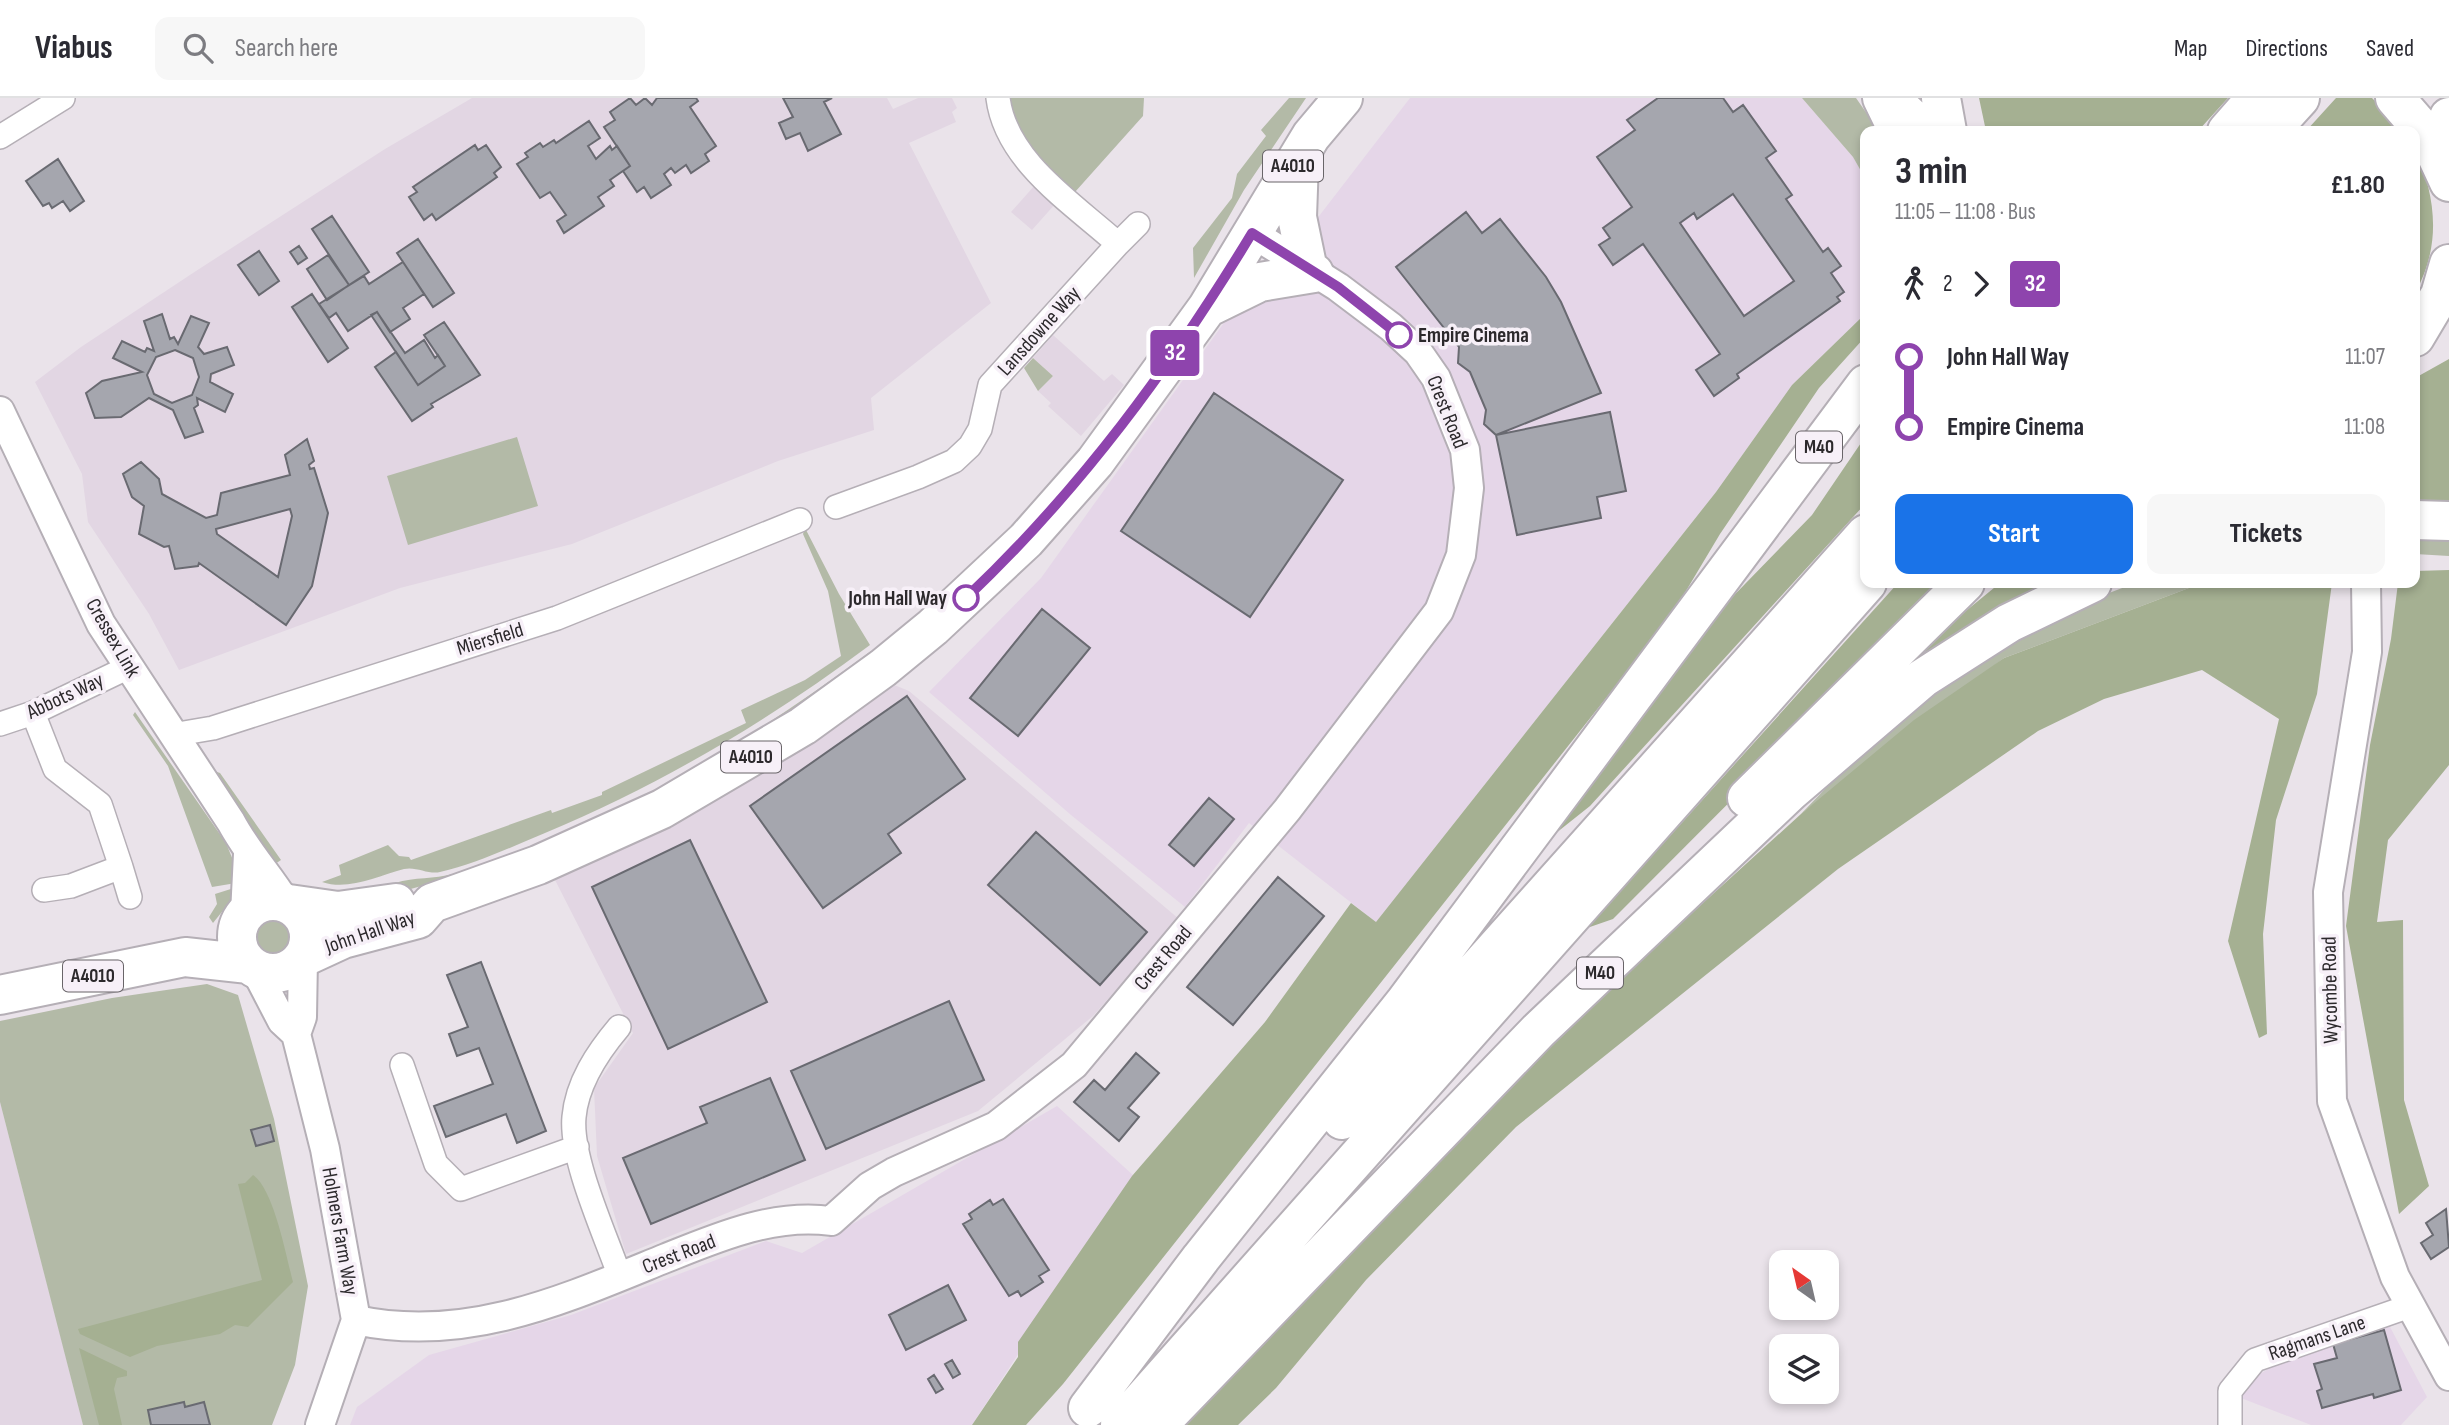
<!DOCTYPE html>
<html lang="en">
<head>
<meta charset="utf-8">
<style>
	:root { --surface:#fff; --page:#f7f7f7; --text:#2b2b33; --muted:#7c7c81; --line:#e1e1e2; --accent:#1a73e8 }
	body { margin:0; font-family:"Sofia Sans Condensed",sans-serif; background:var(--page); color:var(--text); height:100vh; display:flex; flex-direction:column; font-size:26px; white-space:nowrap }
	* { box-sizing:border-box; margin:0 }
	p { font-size:23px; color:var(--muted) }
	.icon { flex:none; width:38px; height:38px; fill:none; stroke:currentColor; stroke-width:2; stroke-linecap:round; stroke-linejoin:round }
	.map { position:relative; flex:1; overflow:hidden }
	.details { position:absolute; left:1860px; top:28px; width:560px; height:462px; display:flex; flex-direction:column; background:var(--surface); border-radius:14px; box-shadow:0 4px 10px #0003 }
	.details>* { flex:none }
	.badge { padding:0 14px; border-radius:5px; font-size:24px; line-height:46px }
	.needle { width:46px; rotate:326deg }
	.buttons { position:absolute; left:1769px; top:1152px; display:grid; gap:14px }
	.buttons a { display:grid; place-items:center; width:70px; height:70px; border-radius:14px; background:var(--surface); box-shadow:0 4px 10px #0003; font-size:35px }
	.map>.badge { position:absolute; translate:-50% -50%; box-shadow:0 0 0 4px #fff }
	.legs { display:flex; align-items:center; gap:10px; height:77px; padding:0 35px; font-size:23px }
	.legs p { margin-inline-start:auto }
	.overview { display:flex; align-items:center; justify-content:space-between; height:119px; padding:0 35px }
	h1 { font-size:38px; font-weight:700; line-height:52px }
	.button { display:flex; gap:14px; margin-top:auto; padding:14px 35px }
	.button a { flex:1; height:80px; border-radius:14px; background:var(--accent); color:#fff; font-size:28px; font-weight:700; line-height:80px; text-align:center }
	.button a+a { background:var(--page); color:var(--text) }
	ul { padding:0 35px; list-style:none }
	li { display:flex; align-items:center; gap:24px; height:70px; font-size:26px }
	li i { display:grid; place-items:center; width:10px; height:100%; margin:0 9px; background:currentColor }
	li i::after { content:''; width:18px; height:18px; margin:-9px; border:5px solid; border-radius:50%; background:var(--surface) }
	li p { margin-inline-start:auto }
	li:first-child i { background:linear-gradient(#0000 50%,currentColor 0) }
	li:last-child i { background:linear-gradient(currentColor 50%,#0000 0) }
	header { display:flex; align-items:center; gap:42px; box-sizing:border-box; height:98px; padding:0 35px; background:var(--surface); border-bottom:2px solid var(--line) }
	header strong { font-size:33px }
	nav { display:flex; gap:38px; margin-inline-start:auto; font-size:24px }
	.search { width:490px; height:63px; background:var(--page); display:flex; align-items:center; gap:18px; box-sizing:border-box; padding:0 24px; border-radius:14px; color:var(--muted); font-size:26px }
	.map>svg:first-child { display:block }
	.commercial { fill:#e5d6e8 }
	.built { fill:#e2d6e3 }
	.green { fill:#b3baa7 }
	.forest { fill:#a5b092 }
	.building { fill:#a5a6ae; stroke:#696a71; stroke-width:2; fill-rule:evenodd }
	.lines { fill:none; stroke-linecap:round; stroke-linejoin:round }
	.minor-casing { stroke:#b5afb6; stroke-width:26 }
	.tertiary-casing { stroke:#b5afb6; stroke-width:32 }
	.trunk-casing { stroke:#b5afb6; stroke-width:42 }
	.motorway-casing { stroke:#b5afb6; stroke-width:42 }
	.minor { stroke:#fff; stroke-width:23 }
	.tertiary { stroke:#fff; stroke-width:28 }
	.trunk { stroke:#fff; stroke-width:38 }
	.motorway { stroke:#fff; stroke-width:38 }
	.line-1-casing { stroke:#fff; stroke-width:16 }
	.line-1 { stroke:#8e44ad; stroke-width:10 }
	.stop-1-dot { fill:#fff; stroke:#8e44ad; stroke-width:3.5 }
	.labels { text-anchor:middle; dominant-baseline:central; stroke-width:7; stroke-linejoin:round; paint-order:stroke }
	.shield { fill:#f7f0f8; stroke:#696569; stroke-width:2 }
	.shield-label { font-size:19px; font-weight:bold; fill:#2c292c }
	.street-label { font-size:21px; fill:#2c292c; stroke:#f7f0f8 }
	.stop-label { font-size:21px; font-weight:bold; fill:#2c292c; stroke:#f7f0f8; text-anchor:start }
</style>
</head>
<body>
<header>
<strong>Viabus</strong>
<div class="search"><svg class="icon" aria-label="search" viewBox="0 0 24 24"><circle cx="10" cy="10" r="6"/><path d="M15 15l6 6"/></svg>Search here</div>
<nav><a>Map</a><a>Directions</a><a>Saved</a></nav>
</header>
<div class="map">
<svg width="2449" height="1327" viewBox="0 0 2449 1327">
	<rect width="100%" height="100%" fill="#eae3ea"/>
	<path class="commercial" d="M1410,0h392l51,59 12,21v136l-73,71 -76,107 -340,430 -127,-99 -64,84 -114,-92 -142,-123 112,-114 190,-265 85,-93z
		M1057,1008l77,70 -162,249h-622l7,-18 72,-52 142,-40 195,-74 36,12z
		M2389,1227l38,72 -26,28h-90l-70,-27 16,-22 44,-28z"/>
	<path class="built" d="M472,0h415l6,11 25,-11h34l5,10 -5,4 4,10 -47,21 82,160 -120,95 3,32 -96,31 -206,83 -172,44 -221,82 -30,-56 -61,-92 -6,-48 -47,-92 46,-35 115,-76 189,-122z
		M1035,87l21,18 -24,27 -21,-18z
		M1053,237l51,46 8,-7 12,11 -43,51 -33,-30 3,-3 -13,-12 15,-15 -20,-18z
		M887,584l22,9 270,228 -86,97 -115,95 -352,143 -29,-98 -3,-68 39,-55 -79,-155z
		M0,1004l60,232 23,91h-83z"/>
	<path class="green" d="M1005,0h139l-1,18 -68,76 -43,-37z
		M1289,0h17l-62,92 -50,88 -1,-30 39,-50 5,-24 29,-38 -5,-6z
		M1802,0h54l23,33h-13l-1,47 -12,-21z
		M1033,260l20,18 -15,15 -14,-23z
		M517,339l21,69 -130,39 -21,-69z
		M805,430l34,66 31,51c-102,76 -208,139 -325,188 -34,14 -69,31 -105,39 -11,3 -24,-6 -36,-3 -27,7 -55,22 -82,13l19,-7 -2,-10 49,-20 11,11 10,1 2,3 140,-50 1,3 50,-18v-3l144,-69 -5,-13 64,-30 36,-24 -13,-65 -25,-57z
		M2415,439l34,2v17l-34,-2z
		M2136,485h66l-198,75 -203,156c38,-39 76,-81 119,-115 64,-49 140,-89 216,-116z
		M871,553l2,3c-144,110 -308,194 -484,241l6,-12c20,-6 39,-4 58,-9 153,-43 292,-130 418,-223z
		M135,614l91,131 9,22 1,18 -24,4 -44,-121 -35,-51z
		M214,673l6,2 61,87 -9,6 -19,-36z
		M234,790l-1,10 -20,25 -4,-6 8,-13 -2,-10z
		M250 838a21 21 0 1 1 42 0a21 21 0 1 1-42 0Z
		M207,886l31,11 36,124 34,167 -13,79 -23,60h-189l-83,-323v-81l112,-23z"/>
	<path class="forest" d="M1979,0h249l-30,33h-212z
		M2336,0h36l32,33h-98z
		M2415,50c21,49 27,97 0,145z
		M1865,216v23l-46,51 -99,146 -49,82 -608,768 -37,41h-54l46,-68v-15l114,-166 133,-154 86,-119 25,19 340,-430 76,-107z
		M2449,261v147l-34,2v-130z
		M1865,339v67l-275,302 -68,54 187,-239 103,-106z
		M2449,472v195l-61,75 -11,82 26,-2 1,180 25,86 -30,28 -53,-288 24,-181 21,-106 7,-56h17v-12z
		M1898,485h50l-335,336 -26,9z
		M2000,485h63l-223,153 66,-76z
		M2202,485h130l-15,111 -41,126 -13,114 4,100 -8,4 -31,-97 51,-222 -77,-49 -98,29 -66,32 -200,138 -322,258 -150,153 -90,108 -38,37h-53l165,-176 255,-257 196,-178 113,-94 90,-62z
		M253,1077c21,14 33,81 40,107l-45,45 -13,-2 -15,9 -63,12 -27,11 -50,-23 -2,-5 184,-49 -24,-96 7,-1z
		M79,1250l48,23v5l-10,2 -3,11 8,36h-23z"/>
	<path class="building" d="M630,0l6,7 9,-7 7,7 5,-7h39l2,3 -8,6 26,39 -11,8 4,7 -18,12 -5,-8 -11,8 -4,-5 -7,6 7,11 -20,13 -7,-11 -7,5 -14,-21 7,-5 -26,-39 11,-7 -5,-8z
		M783,0h49l-8,4 17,32 -33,17 -8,-18 -14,6 -7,-16 14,-6z
		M1658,0h65l10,14 10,-7 33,46 -10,7 26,37 -6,4 37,53 5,-4 13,18 -10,7 13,19 -7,5 3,4 -103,73 2,4 -25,18 -18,-26 24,-16 -77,-110 -30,21 -14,-20 11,-7 -7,-10 29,-21 -35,-50 38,-27 -8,-10zM1733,96l61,87 -50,35 -64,-93 14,-10 3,6z
		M589,23l11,17 -12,8 8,13 14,-13 2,4 5,-4 13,20 -20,14 4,6 -16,11 6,9 -40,27 -7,-12 9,-6 -16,-23 -10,6 -23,-34 11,-7 -3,-4 15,-10 3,4 11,-7 2,3z
		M475,47l3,5 8,-5 15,22 -7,6 3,4 -61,43 -4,-6 -8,6 -15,-23 8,-5 -4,-5z
		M58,61l26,42 -14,10 -7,-10 -11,7 -3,-5 -6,3 -17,-25z
		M1466,114l16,21 18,-14 46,58 15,25 40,91 -105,42 -12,-11 2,-14 -16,-38 -12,-9 1,-16 -63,-80z
		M332,118l37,56 -20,13 -37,-56z
		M418,141l36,54 -21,14 -36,-54z
		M299,148l8,12 -9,6 -8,-12z
		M259,153l20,30 -20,14 -21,-30z
		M328,157l21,30 -22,15 -20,-31z
		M403,164l21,32 -21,14 7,11 -20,13 -13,-20 -29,19 -12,-18 -7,5 -10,-14 45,-28 5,8z
		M312,196l36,54 -20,14 -36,-55z
		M377,214l28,41 19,-13 11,18 3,-3 7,11 -27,19 -47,-70z
		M162,216l8,25 4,-2 4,7 13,-28 18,7 -11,24 6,7 23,-7 7,18 -23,9 -1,8 23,12 -8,18 -28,-14 1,7 -4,3 9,24 -18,6 -12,-28 -24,-12 -28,19 -26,1 -9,-25 16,-12 40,-9 -29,-14 9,-17 23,11 2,-4 7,3 -10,-30zM175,252l18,8 6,19 -7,18 -20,8 -18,-9 -7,-19 9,-18z
		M444,224l36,53 -49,29 2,3 -21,14 -37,-54 21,-15 22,33 27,-19 -21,-31z
		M1214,295l129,87 -93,137 -129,-86z
		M1610,314l16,79 -29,6 4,21 -84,17 -21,-100z
		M307,341l7,22 -5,4 1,4 4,-1 14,45 -16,73 -26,39 -87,-62 -1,3 -23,3 -6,-23 -5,1 -25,-13 5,-28 -12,-9 -9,-23 18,-12 18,17 3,15 44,24 11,-3 4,-22 69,-18 -5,-20zM290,411l2,7 -14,61 -61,-43 -1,-5z
		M1042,511l48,39 -72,88 -48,-38z
		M907,598l58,83 -77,55 13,19 -78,55 -73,-102z
		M1209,700l25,21 -40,47 -25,-21z
		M1036,734l111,100 -47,53 -112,-100z
		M690,742l77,162 -99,47 -76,-162z
		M1278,779l46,39 -91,109 -46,-38z
		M481,864l65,169 -29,12 -11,-29 -60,23 -12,-31 59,-22 -14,-36 -22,8 -8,-22 19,-7 -21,-52z
		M949,903l35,79 -158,69 -35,-78z
		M1136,955l23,20 -31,35 11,9 -20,24 -45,-39 20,-22 11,10z
		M770,980l35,82 -154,64 -28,-66 84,-35 -7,-16z
		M270,1027l4,16 -18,5 -5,-16z
		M1003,1101l46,71 -10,6 4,6 -22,14 -3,-5 -9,5 -46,-72 9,-5 -3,-5 21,-14 3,5z
		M2446,1111l3,38 -18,12 -10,-16 12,-8 -7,-12z
		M948,1187l18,35 -60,30 -17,-35z
		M2384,1232l17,60 -27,8 -1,-4 -51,14 -5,-17 5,-2 -8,-25 23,-6 -4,-14z
		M952,1262l8,14 -7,4 -8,-14z
		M934,1277l9,14 -7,4 -8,-14z
		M184,1304l1,5 19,-5 6,23h-59l-3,-15z"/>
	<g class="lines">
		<g class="minor-casing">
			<path id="minor" d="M0,39l63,-39
				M1118,146l20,-20
				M836,409l82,-30 36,-16 16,-15 10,-17 10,-44 128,-141c-44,-40 -112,-82 -120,-146
				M33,615l22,56 45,35 21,63 -50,19 -27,4
				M0,626l33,-11 96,-46
				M172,637l41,-7 344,-110 243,-98
				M121,769l9,30
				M619,929c-22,26 -42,56 -45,90 -4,42 32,119 46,160
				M402,967l34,99 25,25 116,-42
				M2230,1327v-34l25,-31 155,-54"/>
		</g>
		<g class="tertiary-casing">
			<path id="tertiary" d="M0,313l101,213 130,198c16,30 37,52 55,81
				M2366,485l1,69 -39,240 4,209 63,176 54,99
				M245,816l3,-60
				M255,871l27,52 14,13 29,115 31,171 -36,105
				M296,936l6,-17 1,-59
				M356,1222c111,24 209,-21 310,-62 52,-21 108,-45 165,-37l39,-35 24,-14 102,-46 78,-61 213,-255 152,-199 22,-56 8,-67 -4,-38 -29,-72 -18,-26 -27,-25 -53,-40 -86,-54"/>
		</g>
		<g class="trunk-casing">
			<path id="trunk" d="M1890,0l35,33
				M1941,0l6,33
				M2395,0l32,37 22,47
				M1299,63l-2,56 11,53
				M1207,210l53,-26 54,-9
				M2415,239l25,-42 9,-31
				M237 839a36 36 0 1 1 72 0a36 36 0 1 1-72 0Z
				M289,806l49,7 58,-8
				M304,859l39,-18 75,-20 14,-16 106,-38 124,-56 141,-83 80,-58 50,-41 93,-87 69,-78 112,-154 104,-172 32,-38
				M0,897l185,-38 64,7"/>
		</g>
		<g class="motorway-casing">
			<path id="motorway" d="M1882,0l16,33
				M2227,33l29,-33
				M2270,33l30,-33
				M2443,65l6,-46
				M2415,422l34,1
				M1747,700l218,-215
				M1342,1022l524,-586
				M1088,1310l113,-150 204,-256 461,-618
				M1120,1327l747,-842
				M1158,1327l380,-394 253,-240 132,-113 86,-55 83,-40"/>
		</g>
		<use href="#minor" class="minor"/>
		<use href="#tertiary" class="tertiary"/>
		<use href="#trunk" class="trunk"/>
		<use href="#motorway" class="motorway"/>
	</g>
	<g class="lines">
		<g class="line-1-casing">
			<path id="line-1" d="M966,500c114,-108 205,-231 286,-365l86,54 61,48"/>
		</g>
		<use href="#line-1" class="line-1"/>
	</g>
	<g class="stop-1-dot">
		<circle cx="1399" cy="237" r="12"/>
		<circle cx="966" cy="500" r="12"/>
	</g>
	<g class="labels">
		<g class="shield">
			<rect x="1263" y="52.5" width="60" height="31" rx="5"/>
			<rect x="1796" y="333.5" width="46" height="31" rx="5"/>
			<rect x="721" y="643.5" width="60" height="31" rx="5"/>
			<rect x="1577" y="859.5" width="46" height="31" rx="5"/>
			<rect x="63" y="862.5" width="60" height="31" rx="5"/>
		</g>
		<g class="shield-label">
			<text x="1293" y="68">A4010</text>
			<text x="1819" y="349">M40</text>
			<text x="751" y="659">A4010</text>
			<text x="1600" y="875">M40</text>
			<text x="93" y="878">A4010</text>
		</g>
		<g class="street-label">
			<text transform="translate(1039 233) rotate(-48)">Lansdowne Way</text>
			<text transform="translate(1447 314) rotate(68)">Crest Road</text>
			<text transform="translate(113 540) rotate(60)">Cressex Link</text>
			<text transform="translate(490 541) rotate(-17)">Miersfield</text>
			<text transform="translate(65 598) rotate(-25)">Abbots Way</text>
			<text transform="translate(370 834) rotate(-19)">John Hall Way</text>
			<text transform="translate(1163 860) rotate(-50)">Crest Road</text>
			<text transform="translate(2330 892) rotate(-91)">Wycombe Road</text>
			<text transform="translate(340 1133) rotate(80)">Holmers Farm Way</text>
			<text transform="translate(679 1156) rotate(-21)">Crest Road</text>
			<text transform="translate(2317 1240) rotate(-19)">Ragmans Lane</text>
		</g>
		<g class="stop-label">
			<text x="1418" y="237">Empire Cinema</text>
			<text x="947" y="500" text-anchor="end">John Hall Way</text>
		</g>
	</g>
</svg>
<div class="buttons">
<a><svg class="needle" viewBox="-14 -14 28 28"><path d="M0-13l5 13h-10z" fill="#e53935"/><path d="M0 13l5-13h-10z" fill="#7c7c81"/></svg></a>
<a><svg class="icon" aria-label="layers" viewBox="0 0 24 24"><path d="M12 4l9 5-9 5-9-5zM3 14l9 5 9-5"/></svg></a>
</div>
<b class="badge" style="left:1175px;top:255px;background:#8e44ad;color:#fff">32</b>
<section class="details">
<div class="overview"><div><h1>3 min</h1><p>11:05 – 11:08 · Bus</p></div><b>£1.80</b></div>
<div class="legs"><svg class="icon" aria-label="walk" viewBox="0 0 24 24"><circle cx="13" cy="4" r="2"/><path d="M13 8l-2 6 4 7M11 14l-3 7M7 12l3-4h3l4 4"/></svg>2<svg class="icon" aria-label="forward" viewBox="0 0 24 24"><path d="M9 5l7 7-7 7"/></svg><b class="badge" style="background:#8e44ad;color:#fff">32</b></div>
<ul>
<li><i style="color:#8e44ad"></i><b>John Hall Way</b><p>11:07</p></li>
<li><i style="color:#8e44ad"></i><b>Empire Cinema</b><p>11:08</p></li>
</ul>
<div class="button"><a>Start</a><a>Tickets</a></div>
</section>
</div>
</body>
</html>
